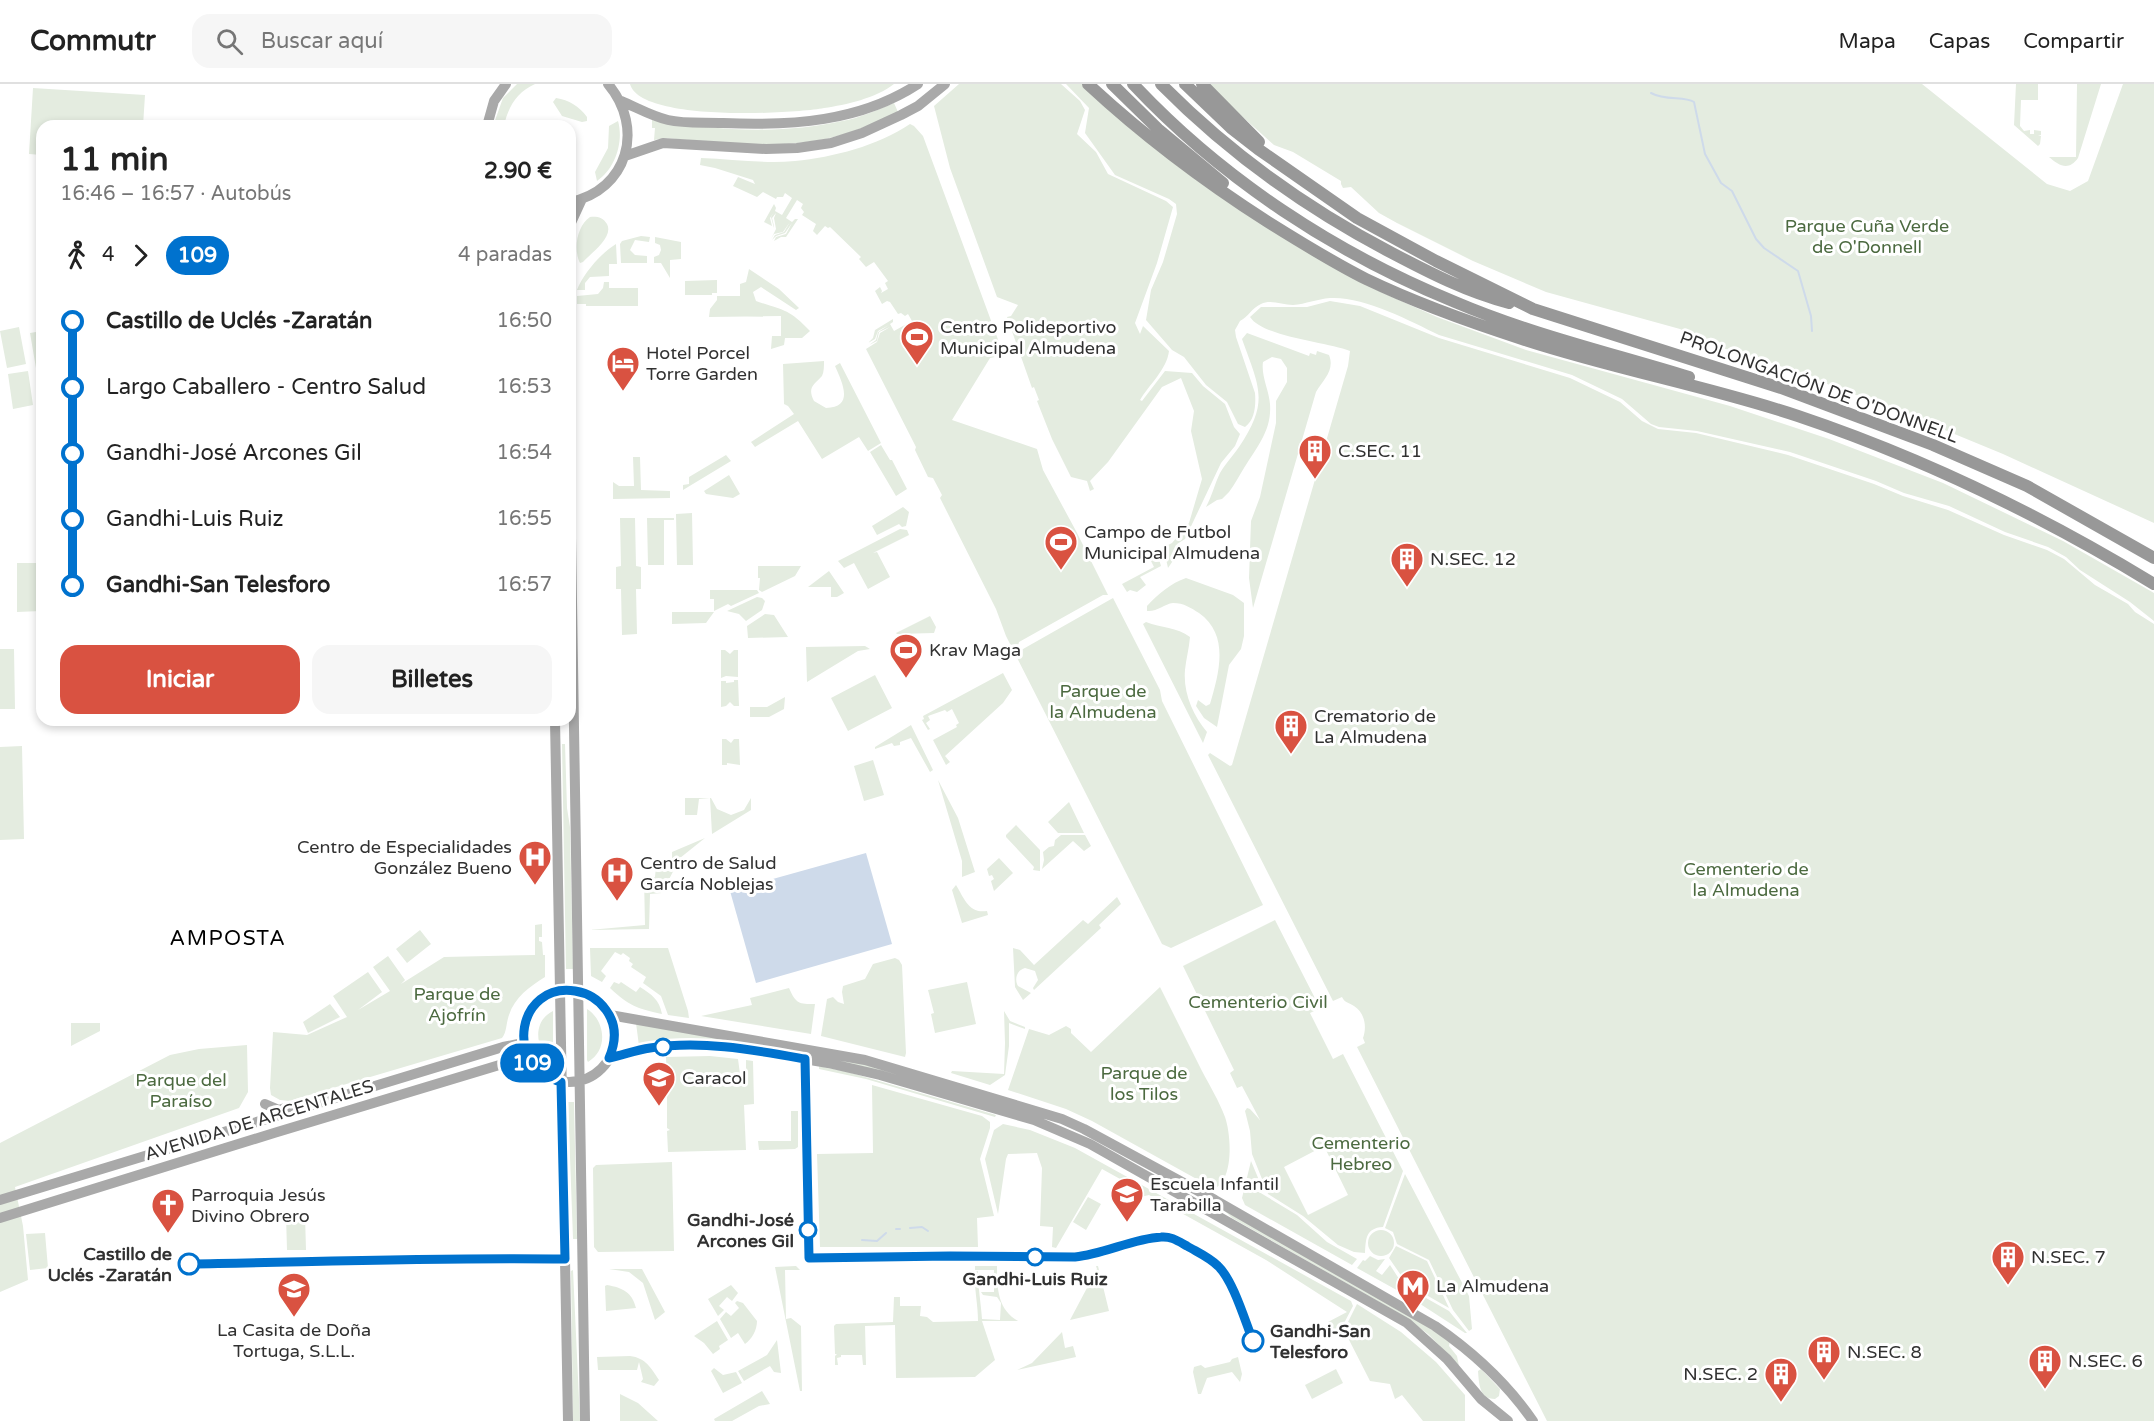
<!DOCTYPE html>
<html lang="es">
<head>
<meta charset="utf-8">
<style>
	:root { --surface:#fff; --page:#f6f6f6; --text:#222; --muted:#767676; --line:#e0e0e0; --accent:#d95241 }
	body { margin:0; font-family:"Varela Round",sans-serif; background:var(--page); color:var(--text); height:100vh; display:flex; flex-direction:column; font-size:22px; white-space:nowrap }
	* { box-sizing:border-box; margin:0 }
	p { font-size:20px; color:var(--muted) }
	.icon { flex:none; width:33px; height:33px; fill:none; stroke:currentColor; stroke-width:2; stroke-linecap:round; stroke-linejoin:round }
	.map { position:relative; flex:1; overflow:hidden }
	.side { position:absolute; left:36px; top:36px; width:540px; height:606px; display:flex; flex-direction:column; background:var(--surface); border-radius:18px; box-shadow:0 3px 9px #0003 }
	.side>* { flex:none }
	.badge { padding:0 12px; border-radius:20px; font-size:21px; line-height:39px }
	.map>.badge { position:absolute; translate:-50% -50%; box-shadow:0 0 0 3px #fff }
	.legs { display:flex; align-items:center; gap:9px; height:66px; padding:0 24px; font-size:20px }
	.legs p { margin-inline-start:auto }
	.summary { display:flex; align-items:center; justify-content:space-between; height:102px; padding:0 24px }
	h1 { font-size:33px; font-weight:700; line-height:45px }
	.action { display:flex; gap:12px; margin-top:auto; padding:12px 24px }
	.action a { flex:1; height:69px; border-radius:18px; background:var(--accent); color:#fff; font-size:24px; font-weight:700; line-height:69px; text-align:center }
	.action a+a { background:var(--page); color:var(--text) }
	ul { padding:0 24px; list-style:none }
	li { display:flex; align-items:center; gap:21px; height:66px; font-size:22px }
	li i { display:grid; place-items:center; width:9px; height:100%; margin:0 8px; background:currentColor }
	li i::after { content:''; width:15px; height:15px; margin:-8px; border:4px solid; border-radius:50%; background:var(--surface) }
	li p { margin-inline-start:auto }
	li:first-child i { background:linear-gradient(#0000 50%,currentColor 0) }
	li:last-child i { background:linear-gradient(currentColor 50%,#0000 0) }
	header { display:flex; align-items:center; gap:36px; box-sizing:border-box; height:84px; padding:0 30px; background:var(--surface); border-bottom:2px solid var(--line) }
	header strong { font-size:28px }
	nav { display:flex; gap:33px; margin-inline-start:auto; font-size:21px }
	.search { width:420px; height:54px; background:var(--page); display:flex; align-items:center; gap:15px; box-sizing:border-box; padding:0 21px; border-radius:18px; color:var(--muted); font-size:22px }
	.map>svg:first-child { display:block }
	.green { fill:#e4ece0; fill-rule:evenodd }
	.water { fill:#cedaea }
	.lines { fill:none; stroke-linecap:round; stroke-linejoin:round }
	.stream { stroke:#cedaea; stroke-width:2 }
	.major { stroke:#a9a9a9; stroke-width:10 }
	.highway { stroke:#989898; stroke-width:12 }
	.line-1-casing { stroke:#fff; stroke-width:14 }
	.line-1 { stroke:#0072ce; stroke-width:9 }
	.stop-1-dot { fill:#fff; stroke:#0072ce; stroke-width:3 }
	.labels { text-anchor:middle; dominant-baseline:central; stroke-width:6; stroke-linejoin:round; paint-order:stroke }
	.park-label { font-size:18px; fill:#4c6a40; stroke:#fff }
	.poi-label { font-size:18px; fill:#313131; stroke:#fff; text-anchor:start }
	.street-label { font-size:18px; fill:#313131; stroke:#fff }
	.stop-label { font-size:18px; font-weight:bold; fill:#313131; stroke:#fff; text-anchor:end }
	.quarter-label { font-size:21px; letter-spacing:1.5px; fill:#000; stroke:#fff }
</style>
</head>
<body>
<header>
<strong>Commutr</strong>
<div class="search"><svg class="icon" aria-label="search" viewBox="0 0 24 24"><circle cx="10" cy="10" r="6"/><path d="M15 15l6 6"/></svg>Buscar aquí</div>
<nav><a>Mapa</a><a>Capas</a><a>Compartir</a></nav>
</header>
<div class="map">
<svg width="2154" height="1337" viewBox="0 0 2154 1337">
	<rect width="100%" height="100%" fill="#fff"/>
	<path class="green" d="M517,0h18c-18,8 -27,23 -31,42h-11l10,-28z
		M630,0h264c-18,14 -48,21 -70,24 -32,6 -184,14 -194,-24z
		M959,0h102l19,17 5,9 -8,24 19,18 12,22 58,27 7,6 -16,56 -22,60 5,11 3,-8 26,25c-2,18 -20,34 -29,49l2,1 23,-30 27,2 11,13 22,18 9,23 6,7 -5,12 -14,17 -36,76 -8,5 2,4c-1,6 -7,14 -11,20l-2,-9h-7l2,7 -21,11 6,8 -9,7 -7,-2 -3,2 -5,-8 32,-17 -6,-12 24,-12 17,-20 13,-44 -11,-48 3,-20 -13,-33 -19,9 -54,75 -18,19 4,8 -4,2 -3,-10 -16,-4 -19,-38 -15,-38 2,-1 -5,-13 -2,1 -25,-71 4,-1 7,-11 -21,-8 -47,-129 -16,-62z
		M1066,0h16l30,28 260,176 65,29 89,33 204,56 99,33 114,44 120,58 91,52v28l-24,-19 -50,-32 -14,-13 -18,-10 -43,-15 -56,-26 -45,-13 -28,-12 -86,-29 -93,-21 -38,-4 -8,-3 -29,-25 -50,-24 -133,-40c-30,-15 -76,-39 -109,-37 -13,1 -24,6 -37,7 -11,0 -22,-6 -32,-1 -9,4 -13,13 -21,17l-5,9 1,7 19,56c1,12 0,27 -10,34l-7,-3 -11,-22 -21,-17 -22,-28 -12,-7 -26,-30 5,-30 12,-28 14,-48 -1,-10 -7,-5 -54,-24 -30,-42 4,-25z
		M1209,0h713l125,100 23,7 18,-10 35,-97h31v439l-151,-69 -97,-40 -142,-54 -45,-13 -39,-18 -134,-37 -73,-31 -76,-38 -18,-10 -28,-26 -8,1 -2,-4v-3l-48,-29 -19,-7 -49,-44z
		M2016,0h22v16h-17l-1,26 4,5 6,-1v4h4v-4l7,1v4h-3l3,1 -1,8 -2,2 -24,-21z
		M2077,0h24l-23,74c-9,13 -19,8 -29,-1h27z
		M33,4l112,7 -2,31h-101v29l-13,-1z
		M556,14c13,2 23,8 31,19v4l-5,1 -20,-6 -9,-14z
		M894,19l4,9c-24,11 -47,22 -73,27 -53,11 -107,3 -160,-1l-11,2 1,-12h-3v-8c62,10 128,15 190,1 18,-3 35,-11 52,-18z
		M618,37c6,21 -3,48 -21,60l-2,-9 13,-24 1,-22z
		M910,40l4,2 9,10 77,209 -5,12 -5,1 -38,62 85,29 6,21 33,61 32,64h-5l-84,47 -3,11 97,-55 47,92 2,11 101,204 -92,43 -9,-4 -3,-6 -153,-302 -10,-27 -56,-111 2,-3 -9,-17 -5,-1 -13,-27 1,-3 -50,-98 11,-7 3,-9 10,-6 -11,5 -2,9 -8,4 7,-5 2,-8 11,-7 -11,6 -3,8 -7,4 5,-5 2,-8 18,-11v3l-3,2 4,7 18,-10 -4,-7 -3,2 -4,-3 -3,1 -8,-12 -3,-1 -5,3 -7,-13 5,-4 2,4 -1,2 7,-4 -3,-6 3,-2 -14,-19 -8,5 -7,-8 2,-2 -31,-30 -2,1 -3,-2 -8,9 -4,-4 3,-7 -14,-9 2,-3 -3,-4 2,-4 -6,-4 -11,18 6,4 3,-3h3l-12,18h-5l-7,4 2,-4 10,-3 6,-11 -7,10 -9,3 -4,4 3,-5 9,-3 6,-10 -7,10 -9,2 -3,5 5,-10 -2,-11 2,-5 -4,5 2,8v2l-3,-11 3,-5 -4,6 2,8 -8,-4 10,-18 2,4 -1,3 7,4 10,-17 -7,-5 -2,4h-6l-1,2 -13,-7 -6,5 -24,-11 5,-9 17,7 -2,-4 -38,-12 -15,-3 1,-7c31,1 63,6 94,3 39,-4 82,-15 115,-37z
		M590,133c6,-1 13,0 17,7 7,13 -16,29 -24,38l-3,1c-7,-14 -3,-37 10,-46z
		M641,152l9,1 -1,5 -14,-2 -5,10 5,5 12,1v7h-26l-1,-19 2,-3z
		M655,153l26,5v17l-11,1v18l-9,-15h-7v-6l5,-2 2,-5 -1,-5 -5,-2z
		M616,160l1,20h-8v12l-19,1 -5,6v7h-8c6,-16 24,-37 39,-46z
		M749,185l30,20 20,19 -3,2 -35,-23 -8,5 3,9c28,10 32,7 54,30l-8,7h-17l-1,7 -13,4 1,-13h9v-20l-72,1 1,-8 7,-9v-4h23v-12l6,-2z
		M717,196v13h-5v2h-27v-14z
		M604,198h5v6h29v18h-52v-2h-9v-8l21,-2 5,-6z
		M1330,217l30,5 79,32 131,40 50,24 22,19 16,8 38,4 92,22 86,29 29,12 45,14 56,25 43,15 17,9 31,26 33,19 7,8 19,12v797h-607l-190,-374 8,-4 -2,-5c4,-11 2,-25 -9,-32 -6,-4 -9,-3 -12,-9l-9,4 -125,-246 2,-2 20,13 2,-1 116,-399 2,-15c-23,-9 -87,-14 -100,-34l11,-10h46z
		M19,243l7,37 -19,4 -7,-37z
		M42,247v42l-5,1 -7,-41z
		M1247,249l62,23 1,-3 6,2 1,-4 12,4c6,15 -5,24 -13,37l-63,216 -4,-30 2,-57 9,-24 16,-74v-22l11,-19v-14l-6,-9 -9,-2 -9,5c-2,14 6,28 7,42 2,26 -13,43 -26,64 -5,8 -9,16 -15,24l-7,7 -5,1 -11,7c6,-11 9,-24 14,-34 5,-9 13,-17 19,-26 31,-46 20,-60 3,-108z
		M824,277c0,5 0,11 -2,15 -8,9 -15,11 -8,25l12,7c29,-1 16,-26 9,-42l5,-3 41,80 -13,8 -9,-14 -37,22 -24,-38 -43,26 -4,-5 43,-28 -6,-8 -4,-2 -1,-40z
		M28,287l5,34 -20,4 -5,-35z
		M881,361l9,15h2l15,29 -11,7 -26,-44z
		M726,371l5,6 -48,29v-5l6,-1v-7z
		M633,373h7l1,33 29,1v7l-57,1v-17l6,4h15z
		M729,391l11,19 -7,4 -27,-4 -2,-3z
		M903,423l6,5 -3,14 -4,1 -3,-3 -22,11 -5,-9z
		M692,429l1,52h-16l-1,-51z
		M620,434h15l1,48 5,1v22h-5l1,45 -15,1 -1,-46h-5v-22l5,-1z
		M647,434h27v2h-10v45h-16z
		M900,445l7,1 2,5 -36,18 4,-1 13,25 -22,12 -14,-26 -10,5 -6,-7z
		M17,479h23l1,48 -24,1z
		M758,482h43l-6,10 -33,16 -3,-2 1,-12h-2z
		M829,487l15,22 -7,4h-6v-10h-23z
		M1186,494l47,17 11,8v33l-3,13 -12,16 -12,62 -13,-9 -8,-12 2,-6 8,6 4,-2c9,-31 20,-69 -11,-91 -8,-5 -15,-10 -26,-10 -9,1 -16,9 -26,8v-5c11,-12 24,-23 39,-28z
		M710,506h47l2,3 -28,13 -3,-2 -14,7v-12h-4z
		M757,513l5,1 3,3 -3,9 -16,11 -7,-7 -12,-3z
		M672,528h42l-8,11 -34,1z
		M765,530l9,1 14,22 -40,1 -1,-12z
		M930,532l6,11 -2,6 -37,1 -1,-1z
		M1146,538c15,6 31,5 44,15 -1,12 -4,22 -5,33 -2,23 8,45 22,62l-4,11 -60,-119z
		M865,562l5,3 -12,2 -51,31 -1,-35z
		M0,565h14l1,60h-15z
		M721,566h4l5,4 4,-4h4v27l-12,-1 -5,2z
		M1003,589l9,17 -9,13 -58,53 5,6 -4,3 -13,-25 24,-13 -1,-2 3,-2 -7,-14 -5,3 -2,-2 -17,6 2,4 -4,3 4,6 -2,1 -6,-10 2,-1 -1,-3z
		M875,591l17,33 -44,23 -17,-33z
		M734,596h4l1,26h-5l-4,-4 -4,4 -5,1v-26h5v2l8,-1z
		M785,613l-1,12 -15,8h-19v-10h17z
		M911,641l22,45 -3,2 -19,-34 -11,4v3l-6,1 -2,-3 -17,6v-2z
		M722,655h4l5,4 3,-4h5l1,26 -13,-2v2h-5z
		M562,660h3l2,64 3,19 3,142h-7z
		M22,662l2,93 -24,1v-93z
		M873,676l11,35 -20,6 -10,-35z
		M938,696l20,38 17,54 -13,5v-16z
		M685,714h26l6,11 14,6 13,-5 7,-12v12l-39,24 -2,-36 -11,1 -2,16h-12z
		M1069,718l15,31h-26l-10,-11z
		M1016,741l24,25v21l-7,-1 1,-3 -28,-30v-2z
		M1061,751h24l6,11 -7,5 -11,-10 -31,28 2,-9 -1,-8 6,-5 5,-1 1,-6z
		M705,754l-25,20 -18,35 -12,1 -1,35 -60,1 56,-5 -1,-47 11,-1 1,-11h16v-14z
		M999,774l14,15 -19,18 -3,-10 3,-2 -2,-4 -3,1 -2,-7z
		M956,801c8,13 13,29 31,26l1,4 -26,8 -10,-33z
		M1117,813l4,7 -22,21 2,3 -67,62 -1,-2 5,-8 -3,-9 -10,-3c-8,2 -11,11 -7,18l13,7 -8,7 -8,-13 -2,-39 7,2 14,15 49,-45 5,4z
		M1275,836l45,88 -10,5 23,46 10,-5 60,117 -20,56c-18,1 -17,13 -18,26l-11,-1 -16,-7 -35,-29 -35,-22 -16,-40 -2,-23 -5,-20 2,-3 3,1 10,11 -18,-34 -5,2 -7,-15 4,-3 -51,-104zM1324,1062l24,49 -40,20 -24,-48z
		M542,840v13h-3v4l3,1 1,13h2v22c-16,10 -30,20 -36,38 -3,8 -2,17 -7,23l-213,63 -9,-1 -9,-5 -1,-7 3,-56 34,3 40,-18 -14,-21 35,-24 14,20 -24,18 32,-19 -17,-24 15,-11 17,24 -4,4 43,-27 91,-2v-30z
		M420,846l11,14 -24,19 -11,-14z
		M590,864h78l20,63 1,7 -21,-3 -7,-19 -18,-13 3,-6 -15,-10 2,-3 -4,-3 1,-3 -7,-5 -2,2 -6,-3 -14,19 5,5 -4,6 -11,-6z
		M895,874l4,2 3,5 4,88 -1,4 -84,-21 6,-37 6,-2 5,5 6,2 -2,-12 1,-6 22,-7 8,-15z
		M614,898l5,2 2,-2 15,10 4,-5c12,8 19,12 22,27 -26,-6 -33,-8 -52,-26z
		M967,898l9,42 -41,9 -4,-19 3,-1 -6,-23z
		M1160,903c14,28 28,56 42,84 8,15 17,30 23,46 6,17 9,60 -9,71l-5,-1 -119,-66 -26,-12 -58,-19 21,-61 20,6 17,-9 5,3v4l20,19z
		M789,904c7,16 10,16 26,16l-4,30 -110,-18 51,-11 -2,-7z
		M330,920l10,13 -32,16 -5,-11z
		M587,925c18,11 22,41 1,53l-1,-2z
		M553,927v52l-1,1c-16,-14 -21,-42 1,-53z
		M1004,927l6,10 15,6v2l-16,-6v23l-4,29 -15,10 -39,-12 1,-2 52,3 1,-31z
		M71,939h29v8l-29,15z
		M636,939l209,36 154,44c-54,-13 -108,-25 -161,-37 -72,-16 -124,-32 -199,-20z
		M247,961l1,47 -9,16 -224,79 8,39 5,54 -28,12v-149l170,-88 29,-6z
		M710,972l28,3 2,15h6v-14l7,1 1,43 -10,1 2,45 -78,2 -1,-21 3,-1 -3,-2v-40l2,-2 -2,-1 -1,-28z
		M819,982l29,6 148,43 -1,2 -129,-38 -47,-10z
		M872,1001l110,31 8,6v6l-10,31 14,57 -17,2 1,29h-158l-3,-93 56,-1z
		M568,1018h6l3,137h-4z
		M791,1027h7v36l-3,2 -36,1 -1,-9h33z
		M1003,1040l27,6 45,18 276,153 2,5 -12,23 -7,4 -6,-11 19,-10 -81,-52 -117,-65 -34,8 -1,-6 26,-7 -38,-21 -46,79 -4,-1 1,-20 -13,-1 2,-58 -5,-15 -29,1 -2,5 -8,55 -13,-55 9,-29z
		M1251,1077l13,31 -6,-3 1,3 38,23 30,27 30,17 -5,6 -107,-60 -3,-7z
		M672,1078l2,89 -76,1 -4,-5 -1,-79 3,-3z
		M1405,1090l64,122 3,33 -3,2 -16,-21 -24,-50 -32,-16 -4,-12 -8,-4z
		M1088,1113l13,7 -15,26 -13,-8z
		M1225,1127l161,89 64,41 -1,5 8,10 2,10 -31,-32 -26,-19 -170,-97z
		M286,1131h19l1,35h-19z
		M1368 1159a13 13 0 1 1 26 0a13 13 0 1 1-26 0Z
		M45,1149l3,35 -18,2 -4,-36z
		M1396,1162l31,15 22,47 -42,-24 -18,-26z
		M1370,1172l8,4 7,-1 -9,12 6,4 8,-10 13,20 46,26 18,22h-2l-54,-35 -54,-30 6,-8 2,1z
		M796,1182l4,4h-15l1,49 5,-1 10,8 1,65h-2l-25,-124z
		M975,1182h22c0,21 0,43 21,55h-36l13,39 -20,17 -79,1 -1,-53 -30,1 1,39h-3l-1,-10h-21v2l-4,1 1,7h-3v-9l2,-2h-2l-1,-28 2,-2 57,-2 1,-25h6v9h21l-1,10 7,1 6,5 45,-1c0,-17 -4,-32 -3,-49l3,-1c0,17 3,32 4,48l18,1 1,-17 -4,-6 -14,-2 -2,-3h13v-22h-19z
		M1096,1182h2l11,45 -39,9 27,-51z
		M609,1185h33l23,43 -10,8 -12,-37 -14,-11z
		M573,1186l7,151h-7l-2,-150z
		M607,1201c16,3 25,7 29,23l-30,3 -1,-25z
		M731,1201l7,8 -6,8 -5,-4 -8,9 5,4 -6,6 -10,-17z
		M737,1217l6,2 14,18c0,9 -5,18 -12,23l-7,-11 -7,5 -11,-19 6,-7 5,4 8,-8 -4,-5z
		M1357,1220l44,28 35,30 29,33v26h-42l-21,-26 -7,4 -5,-15 -20,-3 -26,-51z
		M717,1237l11,19 -9,6 1,3 -7,5 -9,-11 -10,-7z
		M1062,1248l3,16 8,-2 3,11 -59,13 15,-7z
		M777,1256l4,33 -7,-1 -4,-6 -26,15 -6,-10 29,-16z
		M630,1272c16,2 21,12 29,24l-5,6 -13,-4 2,-3 -4,-17 -2,8h-39l-1,-13z
		M1238,1273l4,17 -2,8 -8,-10 -25,6 -6,16h-3l-5,-22 1,-5 7,-2 4,3 25,-6 2,-3z
		M714,1284l9,7 13,-3 6,11 -19,10 -12,-22z
		M1336,1285l7,14 -31,16 -7,-14z
		M1481,1285l19,20 -1,7 -4,3c-16,0 -16,-16 -17,-28z
		M762,1307l8,13 -11,2 -27,15h-17l-1,-2z
		M620,1310l18,9 20,18h-38z"/>
	<path class="water" d="M866,769l26,91 -136,39 -26,-92z"/>
	<g class="lines">
		<path class="stream" d="M1651,9c15,8 33,3 43,9l11,52 16,29 11,8 24,48 8,9 34,23 13,45 1,15
			M910,1144l12,-1 6,4
			M896,1145h4
			M862,1156l15,1 9,-8"/>
		<path class="major" d="M621,17c15,6 30,15 47,19 17,4 37,2 55,3 68,3 137,-1 195,-39
			M487,42l7,-25 12,-17
			M625,72l38,-13 103,6 31,-1 34,-5 31,-10 39,-18 17,-9 27,-22
			M570,118c58,-12 75,-74 38,-118
			M570,141l12,-26
			M570,391l15,946
			M555,636l13,701
			M523 952a46 46 0 1 1 92 0a46 46 0 1 1-92 0Z
			M610,931l255,45 197,59 22,10 131,71 220,126c38,26 71,56 98,95
			M609,974l39,-9 48,-4 54,5 78,13 52,12 154,45 56,24 317,179 40,36 34,40 27,22
			M265,1020l14,6 9,-3
			M0,1116l503,-153 20,-4
			M0,1134l274,-85 232,-70 23,-3"/>
		<path class="highway" d="M1088,0c56,52 116,97 180,138 32,20 64,40 98,57 50,24 103,43 156,60 91,30 186,47 276,77 125,42 244,100 356,168
			M1112,0l46,45 65,54
			M1133,0c89,95 202,169 322,218 75,32 156,51 234,75
			M1161,0c68,69 145,124 231,169 38,20 75,39 117,50
			M1185,0l46,44 27,21 99,69 79,43 97,48 248,79 152,57 94,41 127,72
			M1202,0l57,58"/>
	</g>
	<g class="lines">
		<g class="line-1-casing">
			<path id="line-1" d="M189,1180c125,-2 250,-7 376,-5l-4,-177c-59,-16 -43,-100 14,-91 13,2 24,9 31,19 11,15 10,32 3,48 14,-3 27,-8 41,-10 52,-8 104,2 155,11l4,199 141,-2 125,1c29,-3 57,-18 86,-20 10,-1 17,4 26,9 10,6 22,11 31,20 15,14 27,55 35,75"/>
		</g>
		<use href="#line-1" class="line-1"/>
	</g>
	<defs>
		<g id="stadium-pin" transform="scale(1.725)"><path d="M0 17L-7.5 6A9.5 9.5 0 1 1 7.5 6Z" fill="#d95241" stroke="#fff"/><path d="M0-5a6.5 5 0 1 0 0 10a6.5 5 0 1 0 0-10ZM-3.5-1.8h7v3.6h-7Z" fill="#fff"/></g>
		<g id="hotel-pin" transform="scale(1.725)"><path d="M0 17L-7.5 6A9.5 9.5 0 1 1 7.5 6Z" fill="#d95241" stroke="#fff"/><path d="M-6-4.5h1.5V1H6V5H4.5V3h-9V5H-6ZM-4 0a1.8 1.8 0 1 1 3.6 0ZM.5 0V-2.5h3Q6-2.5 6 0Z" fill="#fff"/></g>
		<g id="building-pin" transform="scale(1.725)"><path d="M0 17L-7.5 6A9.5 9.5 0 1 1 7.5 6Z" fill="#d95241" stroke="#fff"/><path d="M-4-6H4V6H1V3H-1V6H-4ZM-2.5-4.3h1.7v1.8h-1.7ZM.8-4.3h1.7v1.8H.8ZM-2.5-1h1.7V.8h-1.7ZM.8-1h1.7V.8H.8Z" fill="#fff"/></g>
		<g id="hospital-pin" transform="scale(1.725)"><path d="M0 17L-7.5 6A9.5 9.5 0 1 1 7.5 6Z" fill="#d95241" stroke="#fff"/><path d="M-5-5h3v3.5h4V-5h3V5h-3V1.5h-4V5h-3Z" fill="#fff"/></g>
		<g id="school-pin" transform="scale(1.725)"><path d="M0 17L-7.5 6A9.5 9.5 0 1 1 7.5 6Z" fill="#d95241" stroke="#fff"/><path d="M0-5L7-2L0 1L-7-2ZM-4 1L0 2.5L4 1V4Q0 6-4 4Z" fill="#fff"/></g>
		<g id="church-pin" transform="scale(1.725)"><path d="M0 17L-7.5 6A9.5 9.5 0 1 1 7.5 6Z" fill="#d95241" stroke="#fff"/><path d="M-1.2-6h2.4v3.5h3.3v2.4h-3.3V6h-2.4V-.1h-3.3v-2.4h3.3Z" fill="#fff"/></g>
		<g id="metro-pin" transform="scale(1.725)"><path d="M0 17L-7.5 6A9.5 9.5 0 1 1 7.5 6Z" fill="#d95241" stroke="#fff"/><path d="M-5.5 5V-5H-3L0 0L3-5H5.5V5H3V-.5L0 4L-3-.5V5Z" fill="#fff"/></g>
	</defs>
	<g fill-rule="evenodd">
		<use href="#stadium-pin" x="917" y="253"/>
		<use href="#hotel-pin" x="623" y="279"/>
		<use href="#building-pin" x="1315" y="367"/>
		<use href="#stadium-pin" x="1061" y="458"/>
		<use href="#building-pin" x="1407" y="475"/>
		<use href="#stadium-pin" x="906" y="566"/>
		<use href="#building-pin" x="1291" y="642"/>
		<use href="#hospital-pin" x="535" y="773"/>
		<use href="#hospital-pin" x="617" y="789"/>
		<use href="#school-pin" x="659" y="994"/>
		<use href="#school-pin" x="1127" y="1110"/>
		<use href="#church-pin" x="168" y="1121"/>
		<use href="#building-pin" x="2008" y="1173"/>
		<use href="#metro-pin" x="1413" y="1202"/>
		<use href="#school-pin" x="294" y="1205"/>
		<use href="#building-pin" x="1824" y="1268"/>
		<use href="#building-pin" x="2045" y="1277"/>
		<use href="#building-pin" x="1781" y="1290"/>
	</g>
	<g class="stop-1-dot">
		<circle cx="663" cy="963" r="8"/>
		<circle cx="808" cy="1146" r="8"/>
		<circle cx="1035" cy="1173" r="8"/>
		<circle cx="189" cy="1180" r="10"/>
		<circle cx="1253" cy="1257" r="10"/>
	</g>
	<g class="labels">
		<g class="park-label">
			<text x="1867" y="142">Parque Cuña Verde<tspan x="1867" dy="21">de O'Donnell</tspan></text>
			<text x="1103" y="607">Parque de<tspan x="1103" dy="21">la Almudena</tspan></text>
			<text x="1746" y="785">Cementerio de<tspan x="1746" dy="21">la Almudena</tspan></text>
			<text x="457" y="910">Parque de<tspan x="457" dy="21">Ajofrín</tspan></text>
			<text x="1258" y="918">Cementerio Civil</text>
			<text x="1144" y="989">Parque de<tspan x="1144" dy="21">los Tilos</tspan></text>
			<text x="181" y="996">Parque del<tspan x="181" dy="21">Paraíso</tspan></text>
			<text x="1361" y="1059">Cementerio<tspan x="1361" dy="21">Hebreo</tspan></text>
		</g>
		<g class="poi-label">
			<text x="940" y="243">Centro Polideportivo<tspan x="940" dy="21">Municipal Almudena</tspan></text>
			<text x="646" y="269">Hotel Porcel<tspan x="646" dy="21">Torre Garden</tspan></text>
			<text x="1338" y="367">C.SEC. 11</text>
			<text x="1084" y="448">Campo de Futbol<tspan x="1084" dy="21">Municipal Almudena</tspan></text>
			<text x="1430" y="475">N.SEC. 12</text>
			<text x="929" y="566">Krav Maga</text>
			<text x="1314" y="632">Crematorio de<tspan x="1314" dy="21">La Almudena</tspan></text>
			<text x="512" y="763" text-anchor="end">Centro de Especialidades<tspan x="512" dy="21">González Bueno</tspan></text>
			<text x="640" y="779">Centro de Salud<tspan x="640" dy="21">García Noblejas</tspan></text>
			<text x="682" y="994">Caracol</text>
			<text x="1150" y="1100">Escuela Infantil<tspan x="1150" dy="21">Tarabilla</tspan></text>
			<text x="191" y="1111">Parroquia Jesús<tspan x="191" dy="21">Divino Obrero</tspan></text>
			<text x="2031" y="1173">N.SEC. 7</text>
			<text x="1436" y="1202">La Almudena</text>
			<text x="294" y="1246" text-anchor="middle">La Casita de Doña<tspan x="294" dy="21">Tortuga, S.L.L.</tspan></text>
			<text x="1847" y="1268">N.SEC. 8</text>
			<text x="2068" y="1277">N.SEC. 6</text>
			<text x="1758" y="1290" text-anchor="end">N.SEC. 2</text>
		</g>
		<g class="street-label">
			<text transform="translate(1819 303) rotate(20)">PROLONGACIÓN DE O'DONNELL</text>
			<text transform="translate(259 1036) rotate(-17)">AVENIDA DE ARCENTALES</text>
		</g>
		<g class="stop-label">
			<text x="794" y="1136">Gandhi-José<tspan x="794" dy="21">Arcones Gil</tspan></text>
			<text x="172" y="1170">Castillo de<tspan x="172" dy="21">Uclés -Zaratán</tspan></text>
			<text x="1035" y="1195" text-anchor="middle">Gandhi-Luis Ruiz</text>
			<text x="1270" y="1247" text-anchor="start">Gandhi-San<tspan x="1270" dy="21">Telesforo</tspan></text>
		</g>
		<g class="quarter-label">
			<text x="228" y="854">AMPOSTA</text>
		</g>
	</g>
</svg>
<b class="badge" style="left:532px;top:979px;background:#0072ce;color:#fff">109</b>
<section class="side">
<div class="summary"><div><h1>11 min</h1><p>16:46 – 16:57 · Autobús</p></div><b>2.90 €</b></div>
<div class="legs"><svg class="icon" aria-label="walk" viewBox="0 0 24 24"><circle cx="13" cy="4" r="2"/><path d="M13 8l-2 6 4 7M11 14l-3 7M7 12l3-4h3l4 4"/></svg>4<svg class="icon" aria-label="forward" viewBox="0 0 24 24"><path d="M9 5l7 7-7 7"/></svg><b class="badge" style="background:#0072ce;color:#fff">109</b><p>4 paradas</p></div>
<ul>
<li><i style="color:#0072ce"></i><b>Castillo de Uclés -Zaratán</b><p>16:50</p></li>
<li><i style="color:#0072ce"></i><span>Largo Caballero - Centro Salud</span><p>16:53</p></li>
<li><i style="color:#0072ce"></i><span>Gandhi-José Arcones Gil</span><p>16:54</p></li>
<li><i style="color:#0072ce"></i><span>Gandhi-Luis Ruiz</span><p>16:55</p></li>
<li><i style="color:#0072ce"></i><b>Gandhi-San Telesforo</b><p>16:57</p></li>
</ul>
<div class="action"><a>Iniciar</a><a>Billetes</a></div>
</section>
</div>
</body>
</html>
